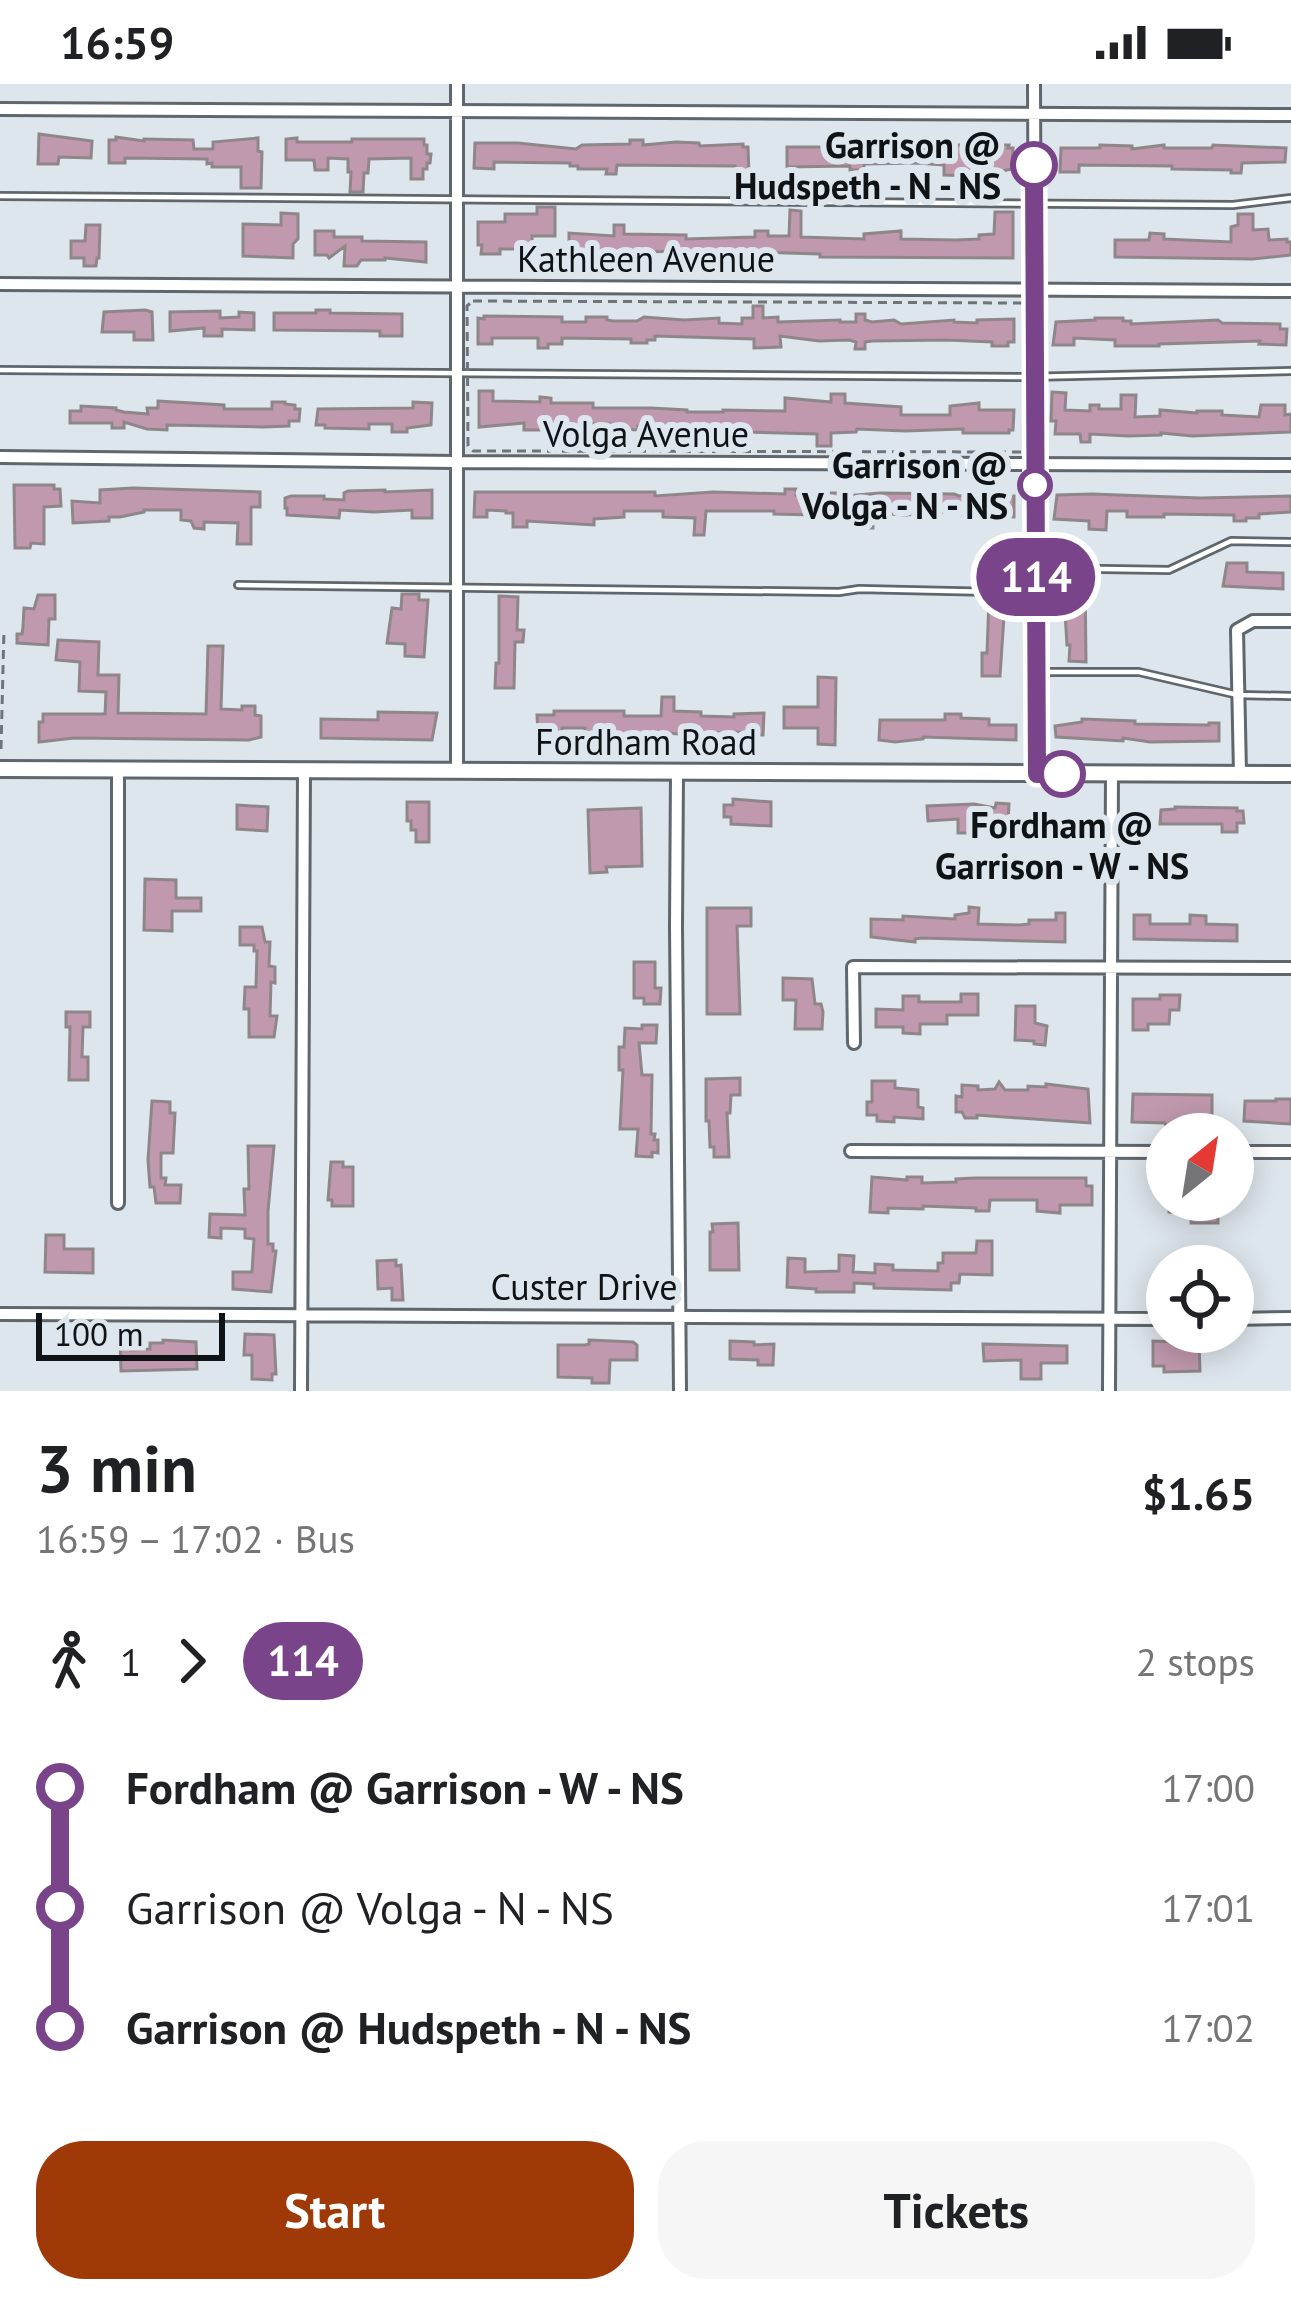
<!DOCTYPE html>
<html lang="en">
<head>
<meta charset="utf-8">
<style>
	:root { --surface:#fff; --page:#f6f6f6; --text:#202124; --muted:#757577; --accent:#9f3a08 }
	body { margin:0; font-family:"PT Sans",sans-serif; background:var(--page); color:var(--text); height:100vh; display:flex; flex-direction:column; font-size:45px; white-space:nowrap }
	* { box-sizing:border-box; margin:0 }
	p { font-size:39px; color:var(--muted) }
	.icon { flex:none; width:66px; height:66px; fill:none; stroke:currentColor; stroke-width:2; stroke-linecap:round; stroke-linejoin:round }
	.map { position:relative; height:1307px; overflow:hidden }
	.side { display:flex; flex-direction:column; background:var(--surface); flex:1 }
	.side>* { flex:none }
	.badge { padding:0 24px; border-radius:39px; font-size:42px; line-height:78px }
	.needle { width:78px; rotate:30deg }
	.tools { position:absolute; left:1146px; top:1029px; display:grid; gap:24px }
	.tools a { display:grid; place-items:center; width:108px; height:108px; border-radius:50%; background:var(--surface); box-shadow:0 6px 30px #0003; font-size:60px }
	.scale { position:absolute; left:36px; bottom:30px; width:189px; box-sizing:border-box; padding-left:12px; border:6px solid #101315; border-top:0; font-size:33px; line-height:42px; white-space:nowrap; color:#101315; -webkit-text-stroke:9px #dee6ed; paint-order:stroke }
	.map>.badge { position:absolute; translate:-50% -50%; box-shadow:0 0 0 6px #fff }
	.legs { display:flex; align-items:center; gap:18px; height:132px; padding:0 36px; font-size:39px }
	.legs p { margin-inline-start:auto }
	.headline { display:flex; align-items:center; justify-content:space-between; height:204px; padding:0 36px }
	h1 { font-size:66px; font-weight:800; line-height:90px }
	.action { display:flex; gap:24px; margin-top:auto; padding:24px 36px }
	.action a { flex:1; height:138px; border-radius:48px; background:var(--accent); color:#fff; font-size:48px; font-weight:800; line-height:138px; text-align:center }
	.action a+a { background:var(--page); color:var(--text) }
	ul { padding:0 36px; list-style:none }
	li { display:flex; align-items:center; gap:42px; height:120px; font-size:45px }
	li i { display:grid; place-items:center; width:18px; height:100%; margin:0 15px; background:currentColor }
	li i::after { content:''; width:30px; height:30px; margin:-15px; border:9px solid; border-radius:50%; background:var(--surface) }
	li p { margin-inline-start:auto }
	li:first-child i { background:linear-gradient(#0000 50%,currentColor 0) }
	li:last-child i { background:linear-gradient(currentColor 50%,#0000 0) }
	.status { display:flex; justify-content:space-between; align-items:center; height:84px; padding:0 60px; background:var(--surface); direction:ltr }
	.status svg { height:33px; fill:currentColor }
	.map>svg:first-child { display:block }
	.building { fill:#c199ae; stroke:#8f868a; stroke-width:3 }
	.lines { fill:none; stroke-linecap:round; stroke-linejoin:round }
	.lane-casing { stroke:#5f666c; stroke-width:10 }
	.street-casing { stroke:#5f666c; stroke-width:16 }
	.secondary-casing { stroke:#5f666c; stroke-width:20 }
	.path { stroke:#6f7479; stroke-width:3; stroke-dasharray:9 6; stroke-linecap:butt }
	.lane { stroke:#fff; stroke-width:4.5 }
	.street { stroke:#fff; stroke-width:10 }
	.secondary { stroke:#fff; stroke-width:14 }
	.line-1-casing { stroke:#fff; stroke-width:27 }
	.line-1 { stroke:#794489; stroke-width:18 }
	.stop-1-dot { fill:#fff; stroke:#794489; stroke-width:6 }
	.labels { text-anchor:middle; dominant-baseline:central; stroke-width:12; stroke-linejoin:round; paint-order:stroke }
	.stop-label { font-size:36px; font-weight:bold; fill:#101315; stroke:#dee6ed; text-anchor:end }
	.street-label { font-size:36px; fill:#101315; stroke:#dee6ed }
</style>
</head>
<body>
<div class="status"><b>16:59</b><svg viewBox="0 0 49 12"><path d="M0 12V9h3v3zM5 12V6h3v6zM10 12V3h3v9zM15 12V0h3v12zM26 1h20v11H26zM47 4h2v5h-2z"/></svg></div>
<div class="map">
<svg width="1291" height="1307" viewBox="0 0 1291 1307">
	<rect width="100%" height="100%" fill="#dee6ed"/>
	<path class="building" d="M39,50l53,7 -1,17 -32,-1 -1,7h-20z
		M116,53l28,4v-2l49,1 1,9h19v-7l45,-4v13l4,1 -1,36h-20v-21h-29v-4l-5,1v-5l-82,-1v5h-16v-23h7z
		M297,54v4h55v-3h72v6h3v9h4l-1,9h-3v6h-4v10h-12v-21l-42,1 -1,14h-4l-1,19h-13l1,-20h-3v-13l-20,-1v12h-13l-1,-10h-28v-21z
		M630,56h13v5l33,-3 23,1 1,3 43,-2v3h5l1,28h-14v-9l-118,-1 -1,9h-10l1,-5h-29v-3h-8v-3l-76,-1v7l-20,-1 1,-25h43l58,6 6,-4 48,-1z
		M832,61h25v3h9l34,-3 42,5v-3l9,-2h58l-1,3h5l-1,21 -10,2v6l-58,-2v-10l-28,-2 -52,1v6h-14v-4l-63,1v-20h45z
		M1100,61l32,1v3l32,-4v3h48l1,-3 73,3 -1,14 -43,1 -1,10h-10v-3l-59,-1v-3l-93,-1v7h-19l1,-24h39z
		M537,123h18v29h-23v13h-32v5h-19l1,-9h-4v-23h27v-8h32z
		M790,126l11,1v26l63,2v-5l37,-3v8l55,1 23,-1v-4l15,-1 1,-22h18v46l-193,-1v-3l-71,-2 -17,1v4l-52,-1v-5l-35,1 -7,4h-40v-4h-29v-19l45,3v-11h10v9l62,1v4l69,-2v-6h13v5h21z
		M281,129l17,1v25l-5,5v14l-50,-2v-32l38,1z
		M1238,130h15v16l15,-1 1,11 18,-1v3h4v13l-38,4 -138,-2v-17h34l1,-7 14,1v5l67,3v-15l7,-2z
		M86,141h14l-1,33h-2l-1,8h-12v-8h-13v-17h14z
		M315,147h19v6h28v4l64,1v20l-41,-4v2h-24l-4,6h-13l1,-20 -16,12 -2,-3h-12z
		M753,222h10v12l15,-1v5l62,-2v2h16v-8h9v6l7,2 22,-2 7,4 53,-4v2l23,1v-3l37,-1v23h-6v4h-16v-4l-46,-2 -74,1 -7,1v7h-10l1,-7 -7,-2 -30,1 -39,-5 1,11 -27,1v-9l-99,-3v4h-8v3h-16v-4l-69,-1v6h-14v4h-10v-10h-46v6h-14v-26l6,1v-3l78,1v5h24v-5h21v3l6,1h24l7,-4 40,3 35,-2v5l23,1v-6h11z
		M145,226l7,2 1,28h-19v-8h-32l2,-20z
		M316,226h14v3l72,1v22h-22v-5l-106,-1v-17h42z
		M220,227v7l19,-1v-5l15,1v17l-32,-1v7h-18v-8l-34,3v-19z
		M1095,234h28v3h8v3l87,-4 4,3 58,1v5h7l-1,16 -27,-1 1,-3 -101,3v2h-44v-6l-41,-2v7h-21l3,-23 39,-2z
		M479,307h14v10l47,1v-5l11,1v5h42v5h58l36,2v2h36v-2l62,1v-13l46,4v-8h14v9l56,4v8h49v-9l29,-3v7h35l-1,20h-4v3h-46v-4l-58,2 -48,-2 -1,3 -25,1v13h-14v-12l-75,-2 -1,-7 -25,1v4l-78,-4v4l-21,-1v-5h-24v4l-48,-2v4h-21v-7l-45,4z
		M1052,308l14,1 -1,17 25,1v-6h9v4h22v-14h15l-1,22 25,-1v-6l37,3v-2h25v4l37,2 2,-12h24v10l6,-1v18l-99,4 -31,-3v2l-33,1 -38,-2v8h-9l-1,-8h-25l1,-13h-5z
		M158,317l66,4v4h48v-7h13v2l10,1v4h5l-1,12h-10v5l-26,1 -96,-2v5l-20,-1 -23,-7v6h-12v-5h-42v-12h11v-5l35,2v2l8,2 24,2 -1,-6h11z
		M413,318l19,1 -1,22 -24,3v4h-15v-8h-23v5l-44,-1v-3h-9l2,-16 95,-1z
		M14,401h40v4h6l1,17 -17,1v37l-13,-1 -1,5h-15z
		M133,404l127,4v15h-9v37h-14l1,-21 -34,-1v7l-10,-1 -3,-7 -10,-1v-10h-37v2l-24,5h-11v4l-36,2 -1,-22 28,2v-13z
		M785,405h11v6l24,1v-3h24v3l36,-3 74,1 5,2 47,-3v3h8v21l-51,-1v-5l-57,4 -33,-2v15h-16l-1,-12 -82,-2v-3h-68l-2,24h-10l1,-17 -32,-1v-6h-39v6l-30,2v6l-67,-4v6h-14v-14h-7v-2l-19,-1v7h-13l1,-25h180v4l58,-4 72,2z
		M385,406v2l47,-2v28h-20v-8l-38,2 -34,-2 -1,8 -52,-3v-7h-2v-10l6,-2h33v3l20,1v-7l4,-2z
		M1092,410l108,4 91,-2v16l-32,2v4h-13v3h-12v-6l-70,-1v3h-37v-6h-20l-1,19 -17,-1v-8l-35,-2 3,-24z
		M1227,479h20v9l36,1v16l-60,-3z
		M1069,491h16l1,87 -17,-1 1,-16h-3l-2,-32z
		M402,510h17v6h9l-4,57 -19,-1v-12l-18,-1 5,-35 9,1z
		M38,511h17v24h-6l-1,26 -31,-2v-9h5l1,-7 1,-19 10,1z
		M499,512l19,1 -1,33h7l-1,12h-8l-1,46h-19l1,-25h3z
		M989,515l16,2 -5,75h-18v-23h5z
		M58,556l41,2 -1,33h21l-1,38 88,1 2,-68h15l-2,63 21,1v-4h13v9l6,1v21l-12,3 -175,-2 -35,4v-20h4v-8h62l1,-22 -27,-1 1,-29 -24,-2z
		M818,593l18,1 -1,67 -17,-1v-16h-34v-21h34z
		M662,613h12v14l27,1v4l33,1v-3l30,-1 -1,22h-10v-3l-54,1v3l-41,-4 -26,3 -47,-3v-4h-23v4l-24,1 -1,-18h17v-4h70v5h37z
		M378,628l59,1 -5,27 -111,-2v-19l57,1z
		M945,630h16v4l28,1v6h27v15l-93,-3v2l-28,3 -16,-2 1,-20h65z
		M1082,635l53,2v3l74,1v-2h10v18l-69,1 -27,-4v3l-67,-4 -1,-11 27,-4z
		M733,715l38,3v24l-40,-2v-7h-7v-12h9z
		M407,718h22v40h-13v-12h-5v-9h-4z
		M996,719l13,1 -1,21h-12l-1,5 -21,-1v4h-16v-14l-30,2 -1,-15 47,-2 21,4z
		M237,721l31,2 -1,24 -30,-2z
		M1175,723l62,1v3h6l1,12h-7v9h-15v-8h-62l1,-14 14,-1z
		M641,724l1,58 -36,1 1,5 -17,1 -2,-63z
		M145,795l31,1v18h25v13h-29v20l-28,-1z
		M969,823l10,1 -1,16 41,1 10,-1v-4h27v-7h9v29l-143,-4 -7,1v3l-44,-5v-18l32,1v-4l52,3v-4l14,-2z
		M707,824h44v18h-14l3,88h-33z
		M1134,831h16v9h40v-9l16,1v8l31,1v16l-103,-2z
		M240,843h22l3,15h5l-1,24 6,1v16l-4,-1 -1,34h7l-3,21h-25v-28h-5l1,-22h11l1,-36h-3v-6h-14z
		M634,878h21v26h6l-1,16h-16v-6h-10z
		M783,894l29,1 3,25h6l2,8 -1,17h-27l1,-29h-13z
		M961,910h17v21h-31v9h-27v10l-17,-1v-6h-27v-18l27,1v-14h16v6h42z
		M1160,911h20l-1,15h-9l-1,14h-21v6h-15v-31h27z
		M1016,922h19v17l12,3 -2,19 -11,-1v-3l-19,-1z
		M66,928h24v15h-7l-1,30h6v23h-19l1,-53h-4z
		M642,941h15l-1,18h-17l3,32h10l-1,59h4l-1,6h4v13l-6,-1v5l-16,-1 2,-27h-18l3,-59h-4v-23h5l1,-19 17,1z
		M740,994v17h-9l-1,18h-3l2,44h-15v-10h-4l-1,-26h-3v-42z
		M872,997h23v7l23,2v17l5,1v11l-29,-2v5l-17,-1v-6h-10v-13h5z
		M999,998l6,8h23v-4l18,1v-3l42,5 2,34 -113,-8v3h-12l-3,-6h-6v-16l6,1v-12l16,1v4l17,-1z
		M1133,1010l79,1v31h-46l-1,-3 -33,-1z
		M1276,1015h15v25l-47,-3 1,-20h31z
		M152,1017l18,1v11h5l-2,40h-12v25h5l-1,7h16l-1,18h-24l-2,-16h-4l-2,-27z
		M248,1062h26l-6,65v33h5v7h3l-5,41 -38,-3v-17h19l2,-33 -9,-1v-9l-24,-1v10l-12,-1 1,-23 35,1 -1,-26h5z
		M331,1078h12v5h10v39h-21v-6h-4z
		M872,1093l35,3v-3h15v6l34,-1v-3l19,-1h111v8h6v19h-32v8l-23,-2v-11h-47l-1,11h-13v-3l-53,-2v3l-35,-1v5l-18,-1z
		M1169,1116h49v23h-27v-10l-22,-1z
		M738,1139l1,47h-29v-38h3l-1,-8z
		M46,1151h18v14h29v24l-48,-1z
		M977,1157h15v34l-32,-1 -1,9h-8v7l-77,-2v-4l-20,-1v9h-38v-3l-29,-2 1,-29 17,1v13l34,-1v-16l15,1 -1,16 22,1v-9l18,1v5l45,1v-8h5v-10h33z
		M396,1176v6l5,-1 2,35h-11v-12l-14,1 -1,-28z
		M245,1250l29,1 2,39h-4v6l-20,-1v-24h-8z
		M130,1255l1,11 19,-1v-6h13v-3l33,2 1,27 -76,2 -1,-31z
		M589,1256l44,2 4,3v15h-27l-1,23h-17v-5l-34,-1v-32h27l4,-1z
		M730,1257l24,1v3l20,-1 -1,21h-15v-5l-28,-1z
		M1153,1257l46,2 1,28 -36,1v-6h-11z
		M983,1260l84,2v17h-26v16h-20v-19l-37,1z"/>
	<g class="lines">
		<g class="lane-casing">
			<path id="lane" d="M0,112l1233,9 58,-7
				M0,286l1025,7 266,-6
				M1036,484l133,2 62,-29 60,1
				M238,501l601,7 20,-3 177,4
				M1037,588h102l99,23 53,1"/>
		</g>
		<g class="street-casing">
			<path id="street" d="M457,0v686
				M1034,0l3,690
				M0,25l1291,6
				M0,200l1291,7
				M0,373l456,5 835,3
				M677,687l-1,155 4,465
				M1240,689l-3,-143 16,-9h38
				M854,959l-1,-76 438,1
				M851,1067l316,1
				M1233,1068h58
				M118,1119v-434
				M0,1230l1167,5
				M1233,1235l58,-1
				M301,1307l3,-620
				M1109,1307l3,-618"/>
		</g>
		<g class="secondary-casing">
			<path id="secondary" d="M0,685l1291,5"/>
		</g>
		<path class="path" d="M473,217l552,2v149l-552,-1 -5,-5 -1,-140z
			M1,665l3,-120"/>
		<use href="#lane" class="lane"/>
		<use href="#street" class="street"/>
		<use href="#secondary" class="secondary"/>
	</g>
	<g class="lines">
		<g class="line-1-casing">
			<path id="line-1" d="M1034,81l3,609h25"/>
		</g>
		<use href="#line-1" class="line-1"/>
	</g>
	<g class="stop-1-dot">
		<circle cx="1034" cy="81" r="21"/>
		<circle cx="1035" cy="401" r="15"/>
		<circle cx="1062" cy="690" r="21"/>
	</g>
	<g class="labels">
		<g class="stop-label">
			<text x="1001" y="60">Garrison @<tspan x="1001" dy="41">Hudspeth - N - NS</tspan></text>
			<text x="1008" y="380">Garrison @<tspan x="1008" dy="41">Volga - N - NS</tspan></text>
			<text x="1062" y="740" text-anchor="middle">Fordham @<tspan x="1062" dy="41">Garrison - W - NS</tspan></text>
		</g>
		<g class="street-label">
			<text x="646" y="174">Kathleen Avenue</text>
			<text x="646" y="349">Volga Avenue</text>
			<text x="646" y="657">Fordham Road</text>
			<text x="584" y="1202">Custer Drive</text>
		</g>
	</g>
</svg>
<div class="tools">
<a><svg class="needle" viewBox="-14 -14 28 28"><path d="M0-13l5 13h-10z" fill="#e53935"/><path d="M0 13l5-13h-10z" fill="#757577"/></svg></a>
<a><svg class="icon" aria-label="locate" viewBox="0 0 24 24"><circle cx="12" cy="12" r="6"/><path d="M12 2v4M12 18v4M2 12h4M18 12h4"/></svg></a>
</div>
<div class="scale">100 m</div>
<b class="badge" style="left:1036px;top:493px;background:#794489;color:#fff">114</b>
</div>
<section class="side">
<div class="headline"><div><h1>3 min</h1><p>16:59 – 17:02 · Bus</p></div><b>$1.65</b></div>
<div class="legs"><svg class="icon" aria-label="walk" viewBox="0 0 24 24"><circle cx="13" cy="4" r="2"/><path d="M13 8l-2 6 4 7M11 14l-3 7M7 12l3-4h3l4 4"/></svg>1<svg class="icon" aria-label="forward" viewBox="0 0 24 24"><path d="M9 5l7 7-7 7"/></svg><b class="badge" style="background:#794489;color:#fff">114</b><p>2 stops</p></div>
<ul>
<li><i style="color:#794489"></i><b>Fordham @ Garrison - W - NS</b><p>17:00</p></li>
<li><i style="color:#794489"></i><span>Garrison @ Volga - N - NS</span><p>17:01</p></li>
<li><i style="color:#794489"></i><b>Garrison @ Hudspeth - N - NS</b><p>17:02</p></li>
</ul>
<div class="action"><a>Start</a><a>Tickets</a></div>
</section>
</body>
</html>
